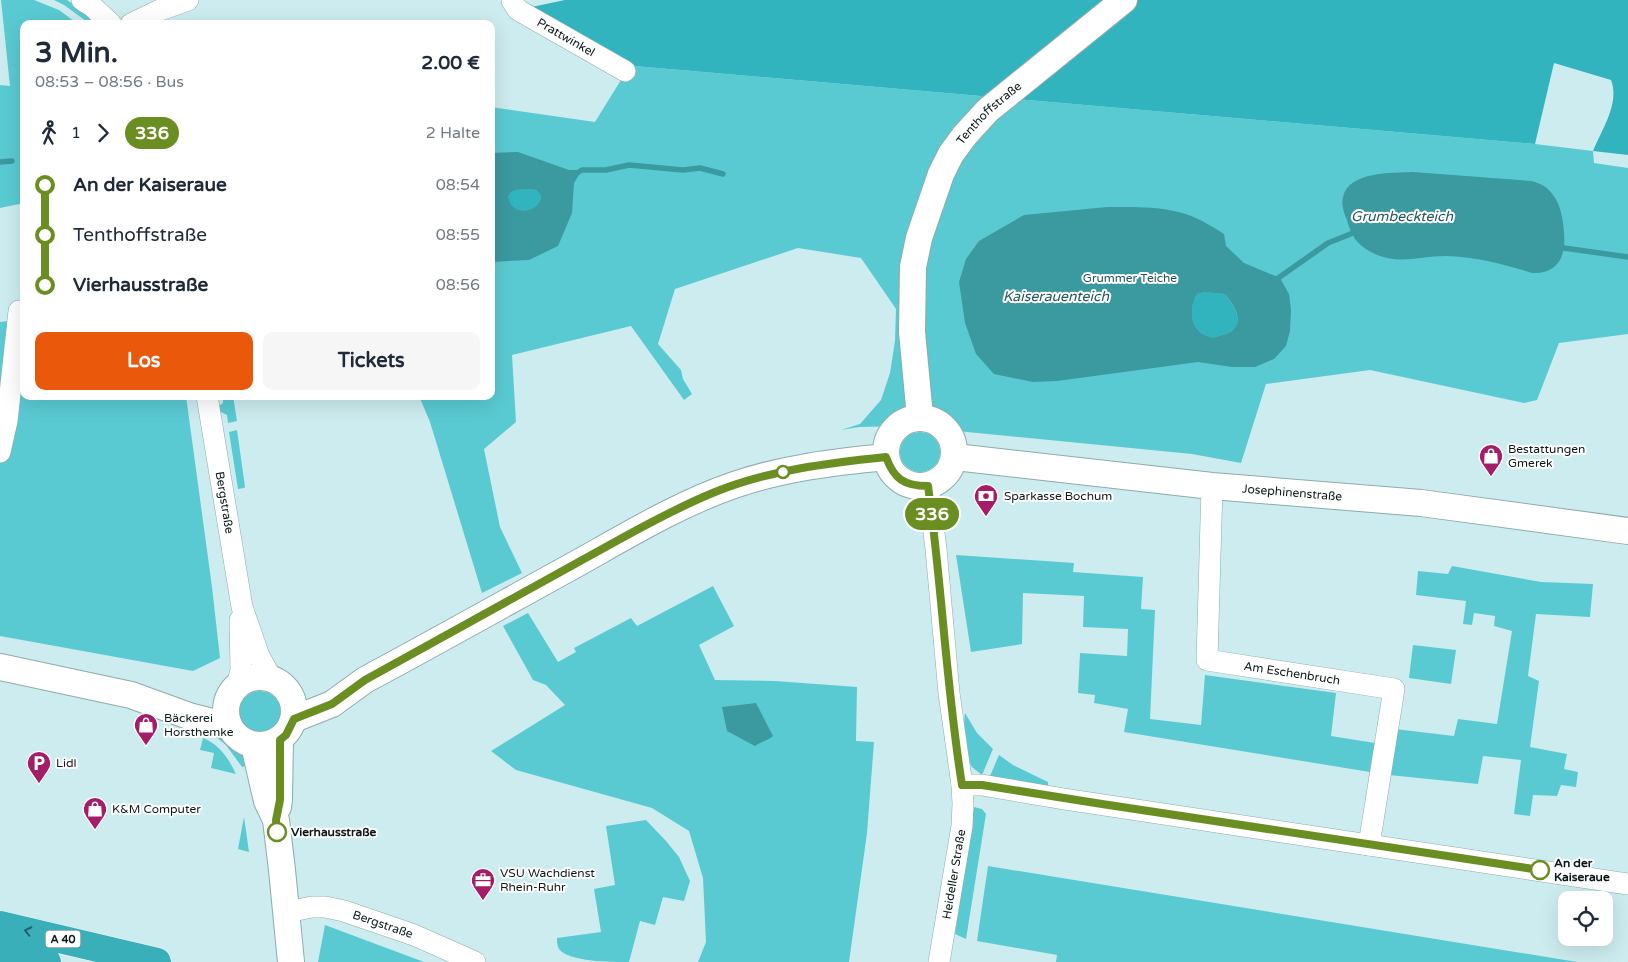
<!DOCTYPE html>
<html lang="de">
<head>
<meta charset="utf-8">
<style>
	:root { --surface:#fff; --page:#f6f6f7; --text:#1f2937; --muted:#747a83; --accent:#ea580c }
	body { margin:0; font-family:"Varela Round",sans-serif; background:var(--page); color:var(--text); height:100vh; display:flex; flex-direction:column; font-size:19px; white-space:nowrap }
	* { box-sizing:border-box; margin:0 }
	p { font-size:16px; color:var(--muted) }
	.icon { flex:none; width:28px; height:28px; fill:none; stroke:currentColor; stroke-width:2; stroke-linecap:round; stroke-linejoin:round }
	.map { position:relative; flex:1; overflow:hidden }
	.drawer { position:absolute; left:20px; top:20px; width:475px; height:380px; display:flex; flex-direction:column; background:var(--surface); border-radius:10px; box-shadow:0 5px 20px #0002 }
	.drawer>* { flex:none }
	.badge { padding:0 10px; border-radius:16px; font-size:18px; line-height:32px }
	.controls { position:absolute; left:1558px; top:891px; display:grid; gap:10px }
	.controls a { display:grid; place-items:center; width:55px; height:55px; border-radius:10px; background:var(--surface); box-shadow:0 5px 20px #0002; font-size:25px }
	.map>.badge { position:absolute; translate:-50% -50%; box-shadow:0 0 0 2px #fff }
	.legs { display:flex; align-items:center; gap:8px; height:55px; padding:0 15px; font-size:16px }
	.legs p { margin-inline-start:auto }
	.head { display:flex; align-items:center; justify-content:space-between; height:85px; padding:0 15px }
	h1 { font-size:28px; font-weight:700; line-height:38px }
	.button { display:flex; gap:10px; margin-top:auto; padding:10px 15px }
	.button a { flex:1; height:58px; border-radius:10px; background:var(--accent); color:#fff; font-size:20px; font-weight:700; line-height:58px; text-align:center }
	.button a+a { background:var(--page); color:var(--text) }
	ul { padding:0 15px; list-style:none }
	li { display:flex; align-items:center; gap:18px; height:50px; font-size:19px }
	li i { display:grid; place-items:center; width:8px; height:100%; margin:0 6px; background:currentColor }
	li i::after { content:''; width:12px; height:12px; margin:-6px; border:4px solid; border-radius:50%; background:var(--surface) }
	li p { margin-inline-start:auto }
	li:first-child i { background:linear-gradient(#0000 50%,currentColor 0) }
	li:last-child i { background:linear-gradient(currentColor 50%,#0000 0) }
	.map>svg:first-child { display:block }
	.green { fill:#5acad2 }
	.forest { fill:#31b4be }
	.water { fill:#3b99a0; fill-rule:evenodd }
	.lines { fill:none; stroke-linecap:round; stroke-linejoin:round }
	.stream { stroke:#3b99a0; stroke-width:5.5 }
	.minor-casing { stroke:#8dabad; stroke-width:22 }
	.tertiary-casing { stroke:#8dabad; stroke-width:28 }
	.motorway-casing { stroke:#fff; stroke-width:29 }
	.minor { stroke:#fff; stroke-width:21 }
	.tertiary { stroke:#fff; stroke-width:26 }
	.motorway { stroke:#39b0b9; stroke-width:28 }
	.oneway { stroke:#226469 }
	.line-1-casing { stroke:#fff; stroke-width:11 }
	.line-1 { stroke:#6b8e23; stroke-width:8 }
	.stop-1-dot { fill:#fff; stroke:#6b8e23; stroke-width:2.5 }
	.labels { text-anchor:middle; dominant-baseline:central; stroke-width:4; stroke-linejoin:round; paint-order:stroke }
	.shield { fill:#fff; stroke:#555d5e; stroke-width:1 }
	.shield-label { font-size:11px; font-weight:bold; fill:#0c1819 }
	.street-label { font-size:12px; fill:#0c1819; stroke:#fff }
	.park-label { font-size:12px; fill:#1e5357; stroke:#fff }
	.poi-label { font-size:12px; fill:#0c1819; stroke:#fff; text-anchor:start }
	.stop-label { font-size:12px; font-weight:bold; fill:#0c1819; stroke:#fff; text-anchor:start }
	.water-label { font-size:14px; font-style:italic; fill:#21565a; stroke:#fff }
</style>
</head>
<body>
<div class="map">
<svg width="1628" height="962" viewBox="0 0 1628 962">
	<rect width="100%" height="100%" fill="#cdecef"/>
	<path class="green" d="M1,0h33l25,10 19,14h-54v179l-24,5v-123l10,1z
		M54,0h13l20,14 11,10h-8l-26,-19z
		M634,66l901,78 58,7 1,12 34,5v166l-69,9 -22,57 -13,3 -154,-33 -104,14 -25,79 -49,-9 -286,-28 -47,1 -18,3 19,-6 21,-24 9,-27 5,-32 1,-32 -35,-51 -63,-10 -123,41 -17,55 23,26 2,9 9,15 -8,6 -53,-74 -119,29 4,67 -32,27 16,78 22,46 -40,20 -52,-171 -11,-26h72v-289l104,15 29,-47z
		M24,319v77h162l26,191 8,71 -27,13 -193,-35v-314z
		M223,396h10l4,25 -9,2 -1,-8 -8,-4v-5l4,-3z
		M237,430l8,57 -1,1 -6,1 -9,-57z
		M900 452a20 20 0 1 1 40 0a20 20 0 1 1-40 0Z
		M956,555l118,8 -1,9 70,5 -2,32 14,1 -5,109 51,6 4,-50 131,18 -5,43 44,7 -5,29 -246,-40 4,-23 -34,-6 1,-8 -17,-2 2,-40 47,3 1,-27 -45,-2 1,-31 -61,-3 -1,51 -51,8z
		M1452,566l89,16 52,2 -3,33 -54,-3 -8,62 11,5 -9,66 37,7 -3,15 14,3 -2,15 -15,-2 -4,11 -24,-1 -3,21 -16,-2 7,-54 -38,-4 -5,28 -89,-9 6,-46 59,7 4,-17 39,5 15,-93 -18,-5 1,-10 -21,-3 -2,12 -9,-1 3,-23 -50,-6 2,-24 30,3z
		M713,586l21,40 -35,19 16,35 60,1 82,6 -1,54 18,1 -7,91 -18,129h-151l8,-20 -3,-64 -14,-47 -37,-23 -136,-38 -25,-19 74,-46 -19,-20 -13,-5 -30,-54 25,-13 30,49 18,-10 -2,-4 57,-30 6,8z
		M1413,645l43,5 -5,34 -42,-6z
		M239 712a21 21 0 1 1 42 0a21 21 0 1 1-42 0Z
		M965,713l12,20 16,16 -11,26c-3,-3 -7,-5 -10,-8 -7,-10 -9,-42 -7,-54z
		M221,730l23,22 8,12 -10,3 -16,-22 -15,-12z
		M203,738c16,6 26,21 33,36l-25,-6 3,-15 -14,-3z
		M999,755l14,10 35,17v4l-58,-10z
		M974,807l8,2 4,5 -20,125 -11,-5z
		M244,817l5,35 -11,-3z
		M646,820l20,21 13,16 11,24 -6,20 -21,-4 -8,28 -15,-4 -11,41c-16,0 -61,0 -70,-13 -2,-3 -2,-8 -2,-11l44,-6 -7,-43 21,-4 -9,-59z
		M988,866l589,96h-521l1,-7 -80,-14z
		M325,925l99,37h-106z"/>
	<path class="forest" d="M565,0h1063v155l-35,-4c9,-22 27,-48 18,-71l-57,-17 -19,81 -901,-78 -107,-58z
		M528,189l9,1 4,6c0,13 -20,20 -29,9 -1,0 -3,-7 -4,-8l3,-5 6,-2z
		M1205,292l20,2c7,10 20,26 7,37 -4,3 -14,5 -19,7 -4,-1 -9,-3 -12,-5 -12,-9 -11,-28 -4,-39z"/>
	<path class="water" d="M518,152l51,18h13l-8,13 -2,30 -14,33 -29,14 -38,2v-109zM528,189l9,1 4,6c0,13 -20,20 -29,9 -1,0 -3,-6 -4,-8l3,-5 6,-2z
		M1413,172l118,9c9,2 17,6 22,14 8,10 10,25 11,37 2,24 -5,42 -32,41 -28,-9 -57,-16 -86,-17 -28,0 -49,10 -75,-4 -15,-8 -20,-17 -24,-32 -3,-7 -6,-15 -4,-23 6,-26 49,-24 70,-25z
		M1107,207c24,0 48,-1 71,5 16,3 32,13 46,22l2,12 18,17 36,15 9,16 2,16 -1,21 -4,15 -12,13 -19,8h-23l-34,-5 -141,19 -24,1 -39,-8 -18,-20 -11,-31 -6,-41 7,-23 13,-18 45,-26zM1205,292l20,2c8,10 20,26 7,37 -4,3 -14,5 -19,7 -4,-1 -9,-3 -12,-5 -12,-9 -11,-28 -4,-39z
		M756,703l17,33c-5,5 -12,5 -18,10l-28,-15 -5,-24z"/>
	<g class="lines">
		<path class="stream" d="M0,162l12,-1
			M577,173l5,-3h24l23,-5 54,5 17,-2 23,6
			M1558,245l6,3 64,9
			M1274,281l54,-38 30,-12"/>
		<g class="minor-casing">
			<g id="minor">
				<path d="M82,0l11,7 18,17"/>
				<path id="s1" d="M512,1l6,9 107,61"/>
				<path d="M131,24l29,-14 28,-10"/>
				<path id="s2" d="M207,396l35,211 17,49 12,22"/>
				<path d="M0,452l7,-31 12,-110"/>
				<path d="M928,486l8,63 13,144 13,92h20l82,14 564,85"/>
				<path id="s3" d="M1212,486l-5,174 187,29 -25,156"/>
				<path d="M237,685l4,-14 -1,-51"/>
				<path id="s4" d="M287,912l25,-5h13l19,4 70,24 61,27"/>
				<path id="s5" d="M939,962l23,-136 1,-22 -1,-19"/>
			</g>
		</g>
		<g class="tertiary-casing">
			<g id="tertiary">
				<path id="s6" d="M920,417l-8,-85 1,-65 6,-29 22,-64 10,-20 14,-19 23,-25 136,-110"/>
				<circle cx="920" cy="452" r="34"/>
				<path id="s7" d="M955,457l257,29 209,17 207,28"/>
				<path d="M0,667l131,28 58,21 40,10"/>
				<circle cx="260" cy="711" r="34"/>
				<path d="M294,719l38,-15 33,-24c71,-38 142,-78 213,-117 50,-28 101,-59 156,-78 50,-17 100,-23 152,-28"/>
				<path d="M254,745l13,56 9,19 6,50 9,92"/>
				<path d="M278,807l1,-7 1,-60"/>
			</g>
		</g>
		<g class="motorway-casing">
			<path id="motorway" d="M0,925l157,37
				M0,951l47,11"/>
		</g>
		<use href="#minor" class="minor"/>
		<use href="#tertiary" class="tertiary"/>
		<use href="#motorway" class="motorway"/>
	</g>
	<defs><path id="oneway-chevron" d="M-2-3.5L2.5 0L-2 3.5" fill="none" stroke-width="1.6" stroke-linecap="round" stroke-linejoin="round" transform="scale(1.25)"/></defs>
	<use class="oneway" href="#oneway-chevron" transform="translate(28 931) rotate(-168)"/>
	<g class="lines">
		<g class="line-1-casing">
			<path id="line-1" d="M277,832l-1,-12 4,-20v-60l6,-5 8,-16 38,-15 33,-24 257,-142c31,-17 61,-33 93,-46 55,-22 113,-29 171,-35 8,22 18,29 42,29 14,99 18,200 34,299h20l120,19 438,66"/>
		</g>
		<use href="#line-1" class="line-1"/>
	</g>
	<defs>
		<g id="shop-pin" transform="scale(1.25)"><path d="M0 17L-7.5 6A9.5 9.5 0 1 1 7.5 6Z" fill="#a41d69" stroke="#fff"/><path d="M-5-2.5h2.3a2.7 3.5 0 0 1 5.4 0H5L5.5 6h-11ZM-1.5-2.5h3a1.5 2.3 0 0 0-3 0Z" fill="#fff"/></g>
		<g id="bank-pin" transform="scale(1.25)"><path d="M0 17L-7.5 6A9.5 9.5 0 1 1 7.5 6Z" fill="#a41d69" stroke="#fff"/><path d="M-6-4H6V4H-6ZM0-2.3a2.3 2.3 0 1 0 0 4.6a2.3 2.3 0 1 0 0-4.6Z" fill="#fff"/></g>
		<g id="parking-pin" transform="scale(1.25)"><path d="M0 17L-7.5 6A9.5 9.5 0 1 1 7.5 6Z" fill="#a41d69" stroke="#fff"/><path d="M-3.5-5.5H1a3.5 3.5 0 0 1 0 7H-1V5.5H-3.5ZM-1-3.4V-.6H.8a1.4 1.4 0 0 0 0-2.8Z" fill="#fff"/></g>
		<g id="office-pin" transform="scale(1.25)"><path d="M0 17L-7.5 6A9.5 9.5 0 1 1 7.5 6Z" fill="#a41d69" stroke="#fff"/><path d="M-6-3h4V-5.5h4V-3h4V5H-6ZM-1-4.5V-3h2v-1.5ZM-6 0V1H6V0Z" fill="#fff"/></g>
	</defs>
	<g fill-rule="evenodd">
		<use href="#shop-pin" x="1491" y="456"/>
		<use href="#bank-pin" x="986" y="496"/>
		<use href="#shop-pin" x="146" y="725"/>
		<use href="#parking-pin" x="39" y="763"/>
		<use href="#shop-pin" x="95" y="809"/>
		<use href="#office-pin" x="483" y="880"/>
	</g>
	<g class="stop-1-dot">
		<circle cx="783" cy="472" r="6"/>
		<circle cx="277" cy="832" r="9"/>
		<circle cx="1540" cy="870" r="9"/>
	</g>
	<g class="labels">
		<rect class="shield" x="45.5" y="930.5" width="35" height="17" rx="4"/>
		<g class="shield-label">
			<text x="63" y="939">A 40</text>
		</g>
		<g class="street-label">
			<text stroke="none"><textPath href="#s1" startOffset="66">Prattwinkel</textPath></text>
			<text stroke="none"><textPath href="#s6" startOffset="326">Tenthoffstraße</textPath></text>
			<text stroke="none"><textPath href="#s7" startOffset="339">Josephinenstraße</textPath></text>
			<text stroke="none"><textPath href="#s2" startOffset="108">Bergstraße</textPath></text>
			<text stroke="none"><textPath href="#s3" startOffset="260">Am Eschenbruch</textPath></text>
			<text stroke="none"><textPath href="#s5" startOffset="89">Heideller Straße</textPath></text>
			<text stroke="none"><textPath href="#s4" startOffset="99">Bergstraße</textPath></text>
		</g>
		<g class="park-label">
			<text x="1130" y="278">Grummer Teiche</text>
		</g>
		<g class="poi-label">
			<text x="1508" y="449">Bestattungen<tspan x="1508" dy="14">Gmerek</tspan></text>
			<text x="1004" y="496">Sparkasse Bochum</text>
			<text x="164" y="718">Bäckerei<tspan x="164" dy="14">Horsthemke</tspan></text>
			<text x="56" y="763">Lidl</text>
			<text x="112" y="809">K&amp;M Computer</text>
			<text x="500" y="873">VSU Wachdienst<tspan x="500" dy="14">Rhein-Ruhr</tspan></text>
		</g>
		<g class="stop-label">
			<text x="291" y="832">Vierhausstraße</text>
			<text x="1554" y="863">An der<tspan x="1554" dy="14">Kaiseraue</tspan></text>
		</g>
		<g class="water-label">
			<text x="1402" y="216">Grumbeckteich</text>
			<text x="1056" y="296">Kaiserauenteich</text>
		</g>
	</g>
</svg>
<div class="controls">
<a><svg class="icon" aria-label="locate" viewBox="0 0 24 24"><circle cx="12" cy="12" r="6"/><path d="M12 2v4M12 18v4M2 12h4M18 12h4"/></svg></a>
</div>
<b class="badge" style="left:932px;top:514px;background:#6b8e23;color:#fff">336</b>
<section class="drawer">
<div class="head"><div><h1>3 Min.</h1><p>08:53 – 08:56 · Bus</p></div><b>2.00 €</b></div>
<div class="legs"><svg class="icon" aria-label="walk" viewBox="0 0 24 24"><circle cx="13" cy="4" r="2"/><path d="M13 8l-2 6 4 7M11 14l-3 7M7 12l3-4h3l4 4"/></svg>1<svg class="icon" aria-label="forward" viewBox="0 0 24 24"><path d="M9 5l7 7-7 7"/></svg><b class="badge" style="background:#6b8e23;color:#fff">336</b><p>2 Halte</p></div>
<ul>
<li><i style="color:#6b8e23"></i><b>An der Kaiseraue</b><p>08:54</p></li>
<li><i style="color:#6b8e23"></i><span>Tenthoffstraße</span><p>08:55</p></li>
<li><i style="color:#6b8e23"></i><b>Vierhausstraße</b><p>08:56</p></li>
</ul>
<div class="button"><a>Los</a><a>Tickets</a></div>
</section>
</div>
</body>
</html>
